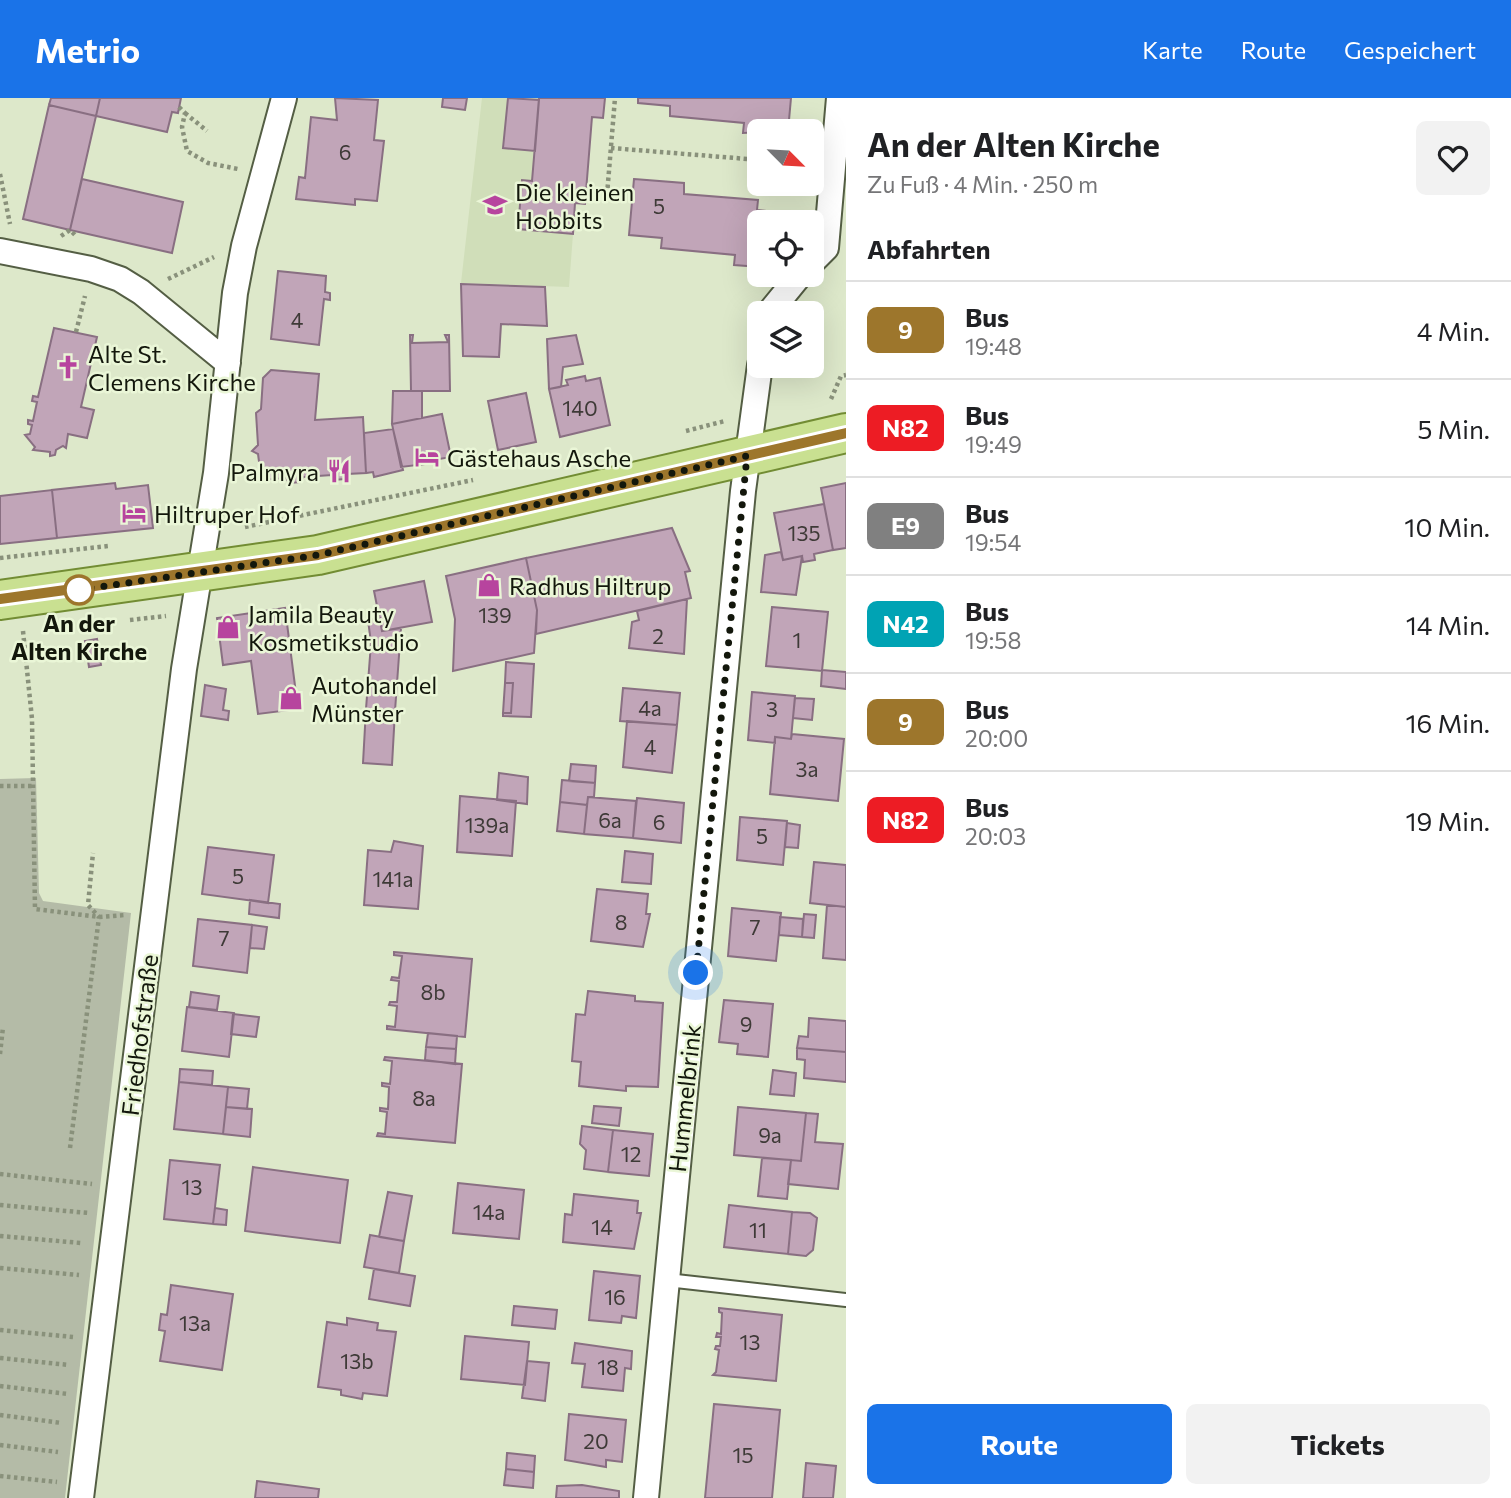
<!DOCTYPE html>
<html lang="de">
<head>
<meta charset="utf-8">
<style>
	:root { --surface:#fff; --page:#f2f2f2; --text:#202124; --muted:#757577; --line:#e0e0e0; --accent:#1a73e8 }
	body { margin:0; font-family:Commissioner,sans-serif; background:var(--page); color:var(--text); height:100vh; display:flex; flex-direction:column; font-size:26px; white-space:nowrap }
	* { box-sizing:border-box; margin:0 }
	p { font-size:23px; color:var(--muted) }
	.icon { flex:none; width:38px; height:38px; fill:none; stroke:currentColor; stroke-width:2; stroke-linecap:round; stroke-linejoin:round }
	.map { position:relative; flex:1; overflow:hidden }
	.side { display:flex; flex-direction:column; background:var(--surface); width:665px }
	.side>* { flex:none }
	.badge { padding:0 14px; border-radius:10px; font-size:24px; line-height:46px }
	.needle { width:46px; rotate:114deg }
	.buttons { position:absolute; left:747px; top:21px; display:grid; gap:14px }
	.buttons a { display:grid; place-items:center; width:77px; height:77px; border-radius:10px; background:var(--surface); box-shadow:0 7px 28px #0002; font-size:35px }
	.you { position:absolute; width:35px; height:35px; margin:-18px; border:5px solid #fff; border-radius:50%; background:#1a73e8; box-shadow:0 0 0 10px #1a73e833 }
	.map>.badge { position:absolute; translate:-50% -50%; box-shadow:0 0 0 4px #fff }
	h2 { padding:0 21px; font-size:26px; line-height:63px }
	.round { display:grid; place-items:center; flex:none; width:74px; height:74px; border-radius:10px; background:var(--page) }
	.overview { display:flex; align-items:center; justify-content:space-between; height:119px; padding:0 21px }
	h1 { font-size:33px; font-weight:700; line-height:52px }
	.primary-button { display:flex; gap:14px; margin-top:auto; padding:14px 21px }
	.primary-button a { flex:1; height:80px; border-radius:10px; background:var(--accent); color:#fff; font-size:28px; font-weight:700; line-height:80px; text-align:center }
	.primary-button a+a { background:var(--page); color:var(--text) }
	ul { padding:0; list-style:none }
	li { display:flex; align-items:center; gap:21px; height:98px; padding:0 21px; border-top:2px solid var(--line) }
	li div { flex:1 }
	li b { display:block; font-size:26px }
	li em { font-style:normal }
	li .badge { min-width:77px; font-weight:700; text-align:center }
	header { display:flex; align-items:center; gap:42px; box-sizing:border-box; height:98px; padding:0 35px; background:var(--accent); color:#fff }
	header strong { font-size:33px }
	nav { display:flex; gap:38px; margin-inline-start:auto; font-size:24px }
	main { display:flex; flex:1; min-height:0 }
	.map>svg:first-child { display:block }
	.built { fill:#d0deb9 }
	.green { fill:#b4bba7 }
	.building { fill:#c1a5b8; stroke:#896f82; stroke-width:2 }
	.lines { fill:none; stroke-linecap:round; stroke-linejoin:round }
	.lane-casing { stroke:#545e44; stroke-width:16 }
	.street-casing { stroke:#545e44; stroke-width:28 }
	.primary-casing { stroke:#728c33; stroke-width:42 }
	.path { stroke:#89917b; stroke-width:4.5; stroke-dasharray:3.5 3.5; stroke-linecap:butt }
	.lane { stroke:#fff; stroke-width:12 }
	.street { stroke:#fff; stroke-width:24 }
	.primary { stroke:#c9e091; stroke-width:38 }
	.line-casing { stroke:#fff; stroke-width:16 }
	.line { stroke:#9d762c; stroke-width:10 }
	.walk { stroke:#13170c; stroke-width:7; stroke-dasharray:0 12.6 }
	.stop-dot { fill:#fff; stroke:#9d762c; stroke-width:3.5 }
	.labels { text-anchor:middle; dominant-baseline:central; stroke-width:5; stroke-linejoin:round; paint-order:stroke }
	.number-label { font-size:21px; fill:#3e3a37 }
	.poi-label { font-size:24px; fill:#13170c; stroke:#eaf6d7; text-anchor:start }
	.stop-label { font-size:24px; font-weight:bold; fill:#13170c; stroke:#eaf6d7 }
	.street-label { font-size:24px; fill:#13170c; stroke:#eaf6d7 }
</style>
</head>
<body>
<header>
<strong>Metrio</strong>
<nav><a>Karte</a><a>Route</a><a>Gespeichert</a></nav>
</header>
<main>
<div class="map">
<svg width="846" height="1400" viewBox="0 0 846 1400">
	<rect width="100%" height="100%" fill="#dde8ca"/>
	<path class="built" d="M482,0h57l53,19 -3,39 -54,-5 -3,30h-10l-4,48 55,5 -4,53 -108,-4z"/>
	<path class="green" d="M36,680l3,115 4,8 88,12 -66,585h-65v-719z"/>
	<path class="building" d="M51,0h49l-4,18 -47,-11z
		M100,0h81l-3,15 -6,-1 -5,20 -71,-16z
		M335,0l43,2 -4,40 10,1 -7,60 -22,-2v6l-59,-6 3,-22 6,1 6,-61 26,3z
		M443,0h24l-2,12 -23,-3z
		M508,0l31,2 -4,51 -32,-3z
		M539,0h66l-2,20 -11,-1 -7,87 -10,-1 -2,31 -55,-5 4,-49 10,1z
		M638,0h153l-3,33 -45,2 1,-10 -74,-7v-10l-32,-3z
		M49,7l47,11 -26,114 -47,-11z
		M82,81l101,23 -11,51 -102,-23z
		M634,81l50,4v11l74,6 -1,10 27,3 -1,9h-23v45l-26,-2 1,-10 -74,-7 1,-10 -33,-3z
		M278,173l48,5 -1,16 5,1v7l-6,-1 -5,46 -48,-6z
		M461,186l84,3 2,39 -46,-2 -2,33 -36,-1z
		M54,230l43,9 -16,70 13,3 -7,28 -19,-4 -2,14 -3,-2 -7,4 -1,5 -5,1v-4l-17,-2 2,-3 -10,-12 5,-1 2,-9 -4,-1v-4l5,1 4,-19 -5,-1 1,-5 5,1z
		M410,237h3l-1,8 36,-1 -3,-7h4l1,56h-39z
		M576,237l7,29 -20,3 -2,20 -12,2 -2,-50z
		M271,272l48,4 -4,46 48,-3 3,56 -19,1 -2,5 -12,1 -1,-5 -29,2 -2,5 -12,1 -3,-5 -26,2 -6,-4 6,-7 -2,-15 -6,-3 6,-6 -2,-32 5,-4 2,-31z
		M585,278l1,5 14,-3 10,47 -50,12 -11,-48 19,-4 -2,-5z
		M393,293h29v27l-30,6z
		M526,295l10,49 -38,8 -10,-49z
		M442,316l9,43 -18,3 1,3 -33,4 -9,-43z
		M393,331l10,41 -29,7 -1,-5 -7,1 -2,-40z
		M115,385l1,6 32,-4 5,43 -96,10 -5,-48z
		M846,385v65l-13,2 -12,-62z
		M52,392l5,48 -57,6v-48z
		M824,406l9,46 -19,4 1,6 -12,2 -1,-6 -19,4 -9,-47z
		M672,430l18,43 -5,1 6,26 -155,36 1,-24 -11,-52z
		M781,454l2,8 19,-4 -6,39 -35,-3 4,-37z
		M526,460l11,52 -3,43 -81,18 2,-52 -9,-43z
		M424,483l8,41 -50,9 -8,-40z
		M687,501l-3,55 -55,-6 3,-26 7,-2 -2,-9z
		M772,509l56,5 -6,59 -56,-5z
		M285,510l13,101 -40,5 -7,-53 -28,4 -6,-47z
		M380,520l2,13 19,-3 -6,83 -29,-2 5,-66 -3,-23z
		M97,541l4,26 -12,2 -4,-26z
		M506,564l28,2 -3,53 -28,-1v-3h8l2,-30h-8z
		M822,572l24,2v17l-25,-3z
		M505,585h8l-2,30h-8z
		M205,587l21,4 -3,21 6,1 -1,9 -27,-4z
		M623,590l57,5 -3,32 -57,-4z
		M752,594l43,4 -4,43 -16,-2v6l-27,-3z
		M795,600l19,1 -2,21 -19,-2z
		M366,611l29,2 -3,54 -29,-2z
		M627,623l50,4 -5,48 -49,-6z
		M792,636l52,5 -6,62 -68,-7 5,-57 16,2z
		M571,666l25,2 -1,17 -26,-2z
		M499,675l29,4 -1,27 -30,-4z
		M562,682l33,3 -1,14h-6l-1,8 -27,-3z
		M460,698l56,5 -4,55 -55,-4z
		M588,699l48,4 -3,37 -49,-4z
		M637,700l47,5 -3,40 -48,-5z
		M560,704l27,3 -3,29 -27,-3z
		M740,719l47,4 -4,44 -46,-5z
		M787,725l13,2 -2,23 -13,-1z
		M394,743l29,5 -5,63 -54,-4 4,-55 23,2z
		M208,749l66,8 -6,48 -66,-9z
		M625,753l28,3 -2,30 -29,-2z
		M814,764l32,3v42l-36,-4z
		M597,791l51,5 -2,20h4l-7,33 -52,-6z
		M250,802l30,4 -1,14 -30,-4z
		M827,807l19,2v53l-23,-2z
		M732,810l49,5 -5,48 -48,-5z
		M804,816l12,1 -2,23 -12,-1z
		M780,819l23,2 -1,18 -23,-2z
		M198,821l54,6 -5,48 -54,-7z
		M252,827l15,2 -3,22 -14,-1z
		M394,854l78,7 -7,78 -78,-8v-3l8,1 2,-21 -8,-1 1,-3h7l2,-21 -8,-1 1,-3 7,1 3,-22 -8,-1z
		M588,893l47,5v5l28,2 -5,84 -32,-1v5l-47,-5 2,-24 -9,-1 4,-47 9,1z
		M191,894l28,4 -2,14 -28,-3z
		M724,902l49,4 -5,53 -31,-3 1,-10 -19,-2z
		M187,909l47,6 -5,44 -47,-6z
		M233,916l26,3 -3,20 -25,-3z
		M809,920l37,3v31l-49,-4 2,-12 9,1z
		M428,935l29,3 -1,13 -30,-2z
		M426,949l30,2 -1,15 -30,-4z
		M797,950l49,4v30l-42,-4 1,-18 -8,-1z
		M385,959l77,7 -7,79 -78,-7 1,-3 7,1 2,-22 -7,-1v-3l8,1 1,-22 -7,-1v-3l8,1 2,-23 -8,-1z
		M180,971l33,2 -1,14 -33,-3z
		M773,972l23,3 -2,23 -24,-2z
		M179,984l49,5 -5,47 -49,-5z
		M228,989l21,2 -2,20 -21,-2z
		M594,1008l27,2 -2,18 -27,-3z
		M226,1009l26,2 -2,28 -27,-3z
		M738,1009l68,6 -5,48 -67,-6z
		M806,1015l12,1 -3,28 28,2 -5,45 -50,-5 3,-24 10,1z
		M582,1028l31,4 -5,42 -24,-3 2,-19 -6,-6z
		M613,1032l40,4 -4,42 -41,-4z
		M762,1060l29,2 -4,39 -29,-3z
		M170,1062l50,5 -7,59 -49,-5z
		M253,1069l95,13 -8,63 -95,-12z
		M458,1085l66,7 -5,49 -66,-6z
		M388,1094l24,4 -8,45 -25,-4z
		M574,1096l64,7 -1,12h4l-7,36 -71,-7 2,-28 7,1z
		M729,1107l63,7 -4,42 -64,-7z
		M215,1110l12,2 -1,15 -13,-1z
		M792,1114l18,1 7,5 -4,32 -7,6 -18,-2z
		M370,1137l34,6 -5,32 -35,-6z
		M374,1171l41,7 -5,30 -41,-7z
		M594,1173l46,5 -4,42 -14,-2 -1,7 -32,-3z
		M171,1187l62,9 -11,76 -62,-9 5,-30 -6,-1 2,-16 6,1z
		M514,1208l43,4 -2,19 -43,-4z
		M719,1210l63,7 -6,66 -63,-6 3,-3 3,-22 -4,-1 1,-3h4l1,-9h-5l1,-4 4,1 1,-21 -3,-1z
		M347,1220l31,5 -1,7 19,2 -9,64 -24,-3 -1,6 -21,-4v-5l-23,-3 9,-65 20,3z
		M465,1238l64,6 -4,43 -64,-6z
		M575,1245l57,8 -1,18 -6,-1 -2,23 -41,-4 3,-23 -13,-1z
		M527,1263l22,2 -4,38 -23,-3z
		M714,1306l66,6 -8,88h-67z
		M569,1316l57,6 -4,42 -16,-2v7l-41,-7z
		M507,1355l28,3 -1,16 -28,-3z
		M806,1365l30,3 -3,32h-30z
		M506,1371l28,3 -1,16 -29,-3z
		M257,1383l62,8 -1,9h-63z
		M582,1387l37,6v7h-63l1,-12z"/>
	<g class="lines">
		<g class="lane-casing">
			<path id="lane" d="M667,1182l179,20"/>
		</g>
		<g class="street-casing">
			<path id="street" d="M0,153l91,18 29,10 21,13 87,71
				M812,164l14,-14 13,-150
				M769,215l31,-38
				M81,1400l103,-829 32,-196 19,-180 9,-47 40,-148
				M646,1400l97,-1007 17,-126"/>
		</g>
		<g class="primary-casing">
			<path id="primary" d="M0,502l318,-45 528,-122"/>
		</g>
		<path class="path" d="M179,9l6,6 -3,14 5,24 21,12 30,6
			M185,15l22,18
			M611,50l149,12
			M0,76l10,50
			M607,97l8,-97
			M61,138l9,-6 6,6
			M168,181l46,-22
			M76,234l9,-36
			M831,301l10,-23 5,-1
			M686,333l39,-10
			M245,429l228,-47
			M0,460l108,-12
			M130,522l36,-4
			M23,533l9,88 3,190 64,8 26,-2
			M0,688h33
			M0,956l3,-27
			M70,1050l29,-231 -11,-12 5,-52
			M0,1076l92,10
			M0,1107l89,8
			M0,1138l81,7
			M0,1170l79,7
			M0,1232l73,7
			M0,1260l69,7
			M0,1288l68,8
			M0,1317l62,8
			M0,1347l58,7
			M0,1378l57,6"/>
		<use href="#lane" class="lane"/>
		<use href="#street" class="street"/>
		<use href="#primary" class="primary"/>
	</g>
	<g class="lines">
		<g class="line-casing">
			<path id="line" d="M0,501l318,-44 528,-122"/>
		</g>
		<use href="#line" class="line"/>
		<path class="walk" d="M79,492l239,-35 429,-99 -51,517"/>
	</g>
	<defs>
		<g id="school-bare" transform="scale(1.89)"><path d="M0-5L7-2L0 1L-7-2ZM-4 1L0 2.5L4 1V4Q0 6-4 4Z" fill="#b7449e" stroke="#eaf6d7" stroke-width="2.5" paint-order="stroke"/></g>
		<g id="church-bare" transform="scale(1.89)"><path d="M-1.2-6h2.4v3.5h3.3v2.4h-3.3V6h-2.4V-.1h-3.3v-2.4h3.3Z" fill="#b7449e" stroke="#eaf6d7" stroke-width="2.5" paint-order="stroke"/></g>
		<g id="hotel-bare" transform="scale(1.89)"><path d="M-6-4.5h1.5V1H6V5H4.5V3h-9V5H-6ZM-4 0a1.8 1.8 0 1 1 3.6 0ZM.5 0V-2.5h3Q6-2.5 6 0Z" fill="#b7449e" stroke="#eaf6d7" stroke-width="2.5" paint-order="stroke"/></g>
		<g id="restaurant-bare" transform="scale(1.89)"><path d="M-5-6h1v4h1v-4h1v4h1v-4h1v5L-1.5 .5V6h-2V.5L-5-1ZM5-6V6H3V1.5H1.5Q1.5-4 5-6Z" fill="#b7449e" stroke="#eaf6d7" stroke-width="2.5" paint-order="stroke"/></g>
		<g id="shop-bare" transform="scale(1.89)"><path d="M-5-2.5h2.3a2.7 3.5 0 0 1 5.4 0H5L5.5 6h-11ZM-1.5-2.5h3a1.5 2.3 0 0 0-3 0Z" fill="#b7449e" stroke="#eaf6d7" stroke-width="2.5" paint-order="stroke"/></g>
	</defs>
	<g fill-rule="evenodd">
		<use href="#school-bare" x="495" y="107"/>
		<use href="#church-bare" x="68" y="269"/>
		<use href="#hotel-bare" x="427" y="359"/>
		<use href="#restaurant-bare" x="339" y="373"/>
		<use href="#hotel-bare" x="134" y="415"/>
		<use href="#shop-bare" x="489" y="487"/>
		<use href="#shop-bare" x="228" y="529"/>
		<use href="#shop-bare" x="291" y="600"/>
	</g>
	<circle class="stop-dot" cx="79" cy="492" r="14"/>
	<g class="labels">
		<g class="number-label">
			<text x="345" y="53">6</text>
			<text x="659" y="107">5</text>
			<text x="297" y="221">4</text>
			<text x="580" y="309">140</text>
			<text x="804" y="434">135</text>
			<text x="495" y="516">139</text>
			<text x="658" y="537">2</text>
			<text x="797" y="541">1</text>
			<text x="650" y="609">4a</text>
			<text x="772" y="610">3</text>
			<text x="650" y="648">4</text>
			<text x="807" y="670">3a</text>
			<text x="610" y="721">6a</text>
			<text x="659" y="723">6</text>
			<text x="487" y="726">139a</text>
			<text x="762" y="737">5</text>
			<text x="238" y="777">5</text>
			<text x="393" y="780">141a</text>
			<text x="621" y="823">8</text>
			<text x="755" y="828">7</text>
			<text x="224" y="839">7</text>
			<text x="433" y="893">8b</text>
			<text x="746" y="925">9</text>
			<text x="424" y="999">8a</text>
			<text x="770" y="1036">9a</text>
			<text x="631" y="1055">12</text>
			<text x="192" y="1088">13</text>
			<text x="489" y="1113">14a</text>
			<text x="602" y="1128">14</text>
			<text x="758" y="1131">11</text>
			<text x="615" y="1198">16</text>
			<text x="195" y="1224">13a</text>
			<text x="750" y="1243">13</text>
			<text x="357" y="1262">13b</text>
			<text x="608" y="1268">18</text>
			<text x="596" y="1342">20</text>
			<text x="743" y="1356">15</text>
		</g>
		<g class="poi-label">
			<text x="515" y="93">Die kleinen<tspan x="515" dy="28">Hobbits</tspan></text>
			<text x="88" y="255">Alte St.<tspan x="88" dy="28">Clemens Kirche</tspan></text>
			<text x="447" y="359">Gästehaus Asche</text>
			<text x="319" y="373" text-anchor="end">Palmyra</text>
			<text x="154" y="415">Hiltruper Hof</text>
			<text x="509" y="487">Radhus Hiltrup</text>
			<text x="248" y="515">Jamila Beauty<tspan x="248" dy="28">Kosmetikstudio</tspan></text>
			<text x="311" y="586">Autohandel<tspan x="311" dy="28">Münster</tspan></text>
		</g>
		<g class="stop-label">
			<text x="79" y="524">An der<tspan x="79" dy="28">Alten Kirche</tspan></text>
		</g>
		<g class="street-label">
			<text transform="translate(139 937) rotate(-83)">Friedhofstraße</text>
			<text transform="translate(684 1000) rotate(-84)">Hummelbrink</text>
		</g>
	</g>
</svg>
<div class="buttons">
<a><svg class="needle" viewBox="-14 -14 28 28"><path d="M0-13l5 13h-10z" fill="#e53935"/><path d="M0 13l5-13h-10z" fill="#757577"/></svg></a>
<a><svg class="icon" aria-label="locate" viewBox="0 0 24 24"><circle cx="12" cy="12" r="6"/><path d="M12 2v4M12 18v4M2 12h4M18 12h4"/></svg></a>
<a><svg class="icon" aria-label="layers" viewBox="0 0 24 24"><path d="M12 4l9 5-9 5-9-5zM3 14l9 5 9-5"/></svg></a>
</div>
<div class="you" style="left:696px;top:875px"></div>
</div>
<section class="side">
<div class="overview"><div><h1>An der Alten Kirche</h1><p>Zu Fuß · 4 Min. · 250 m</p></div><a class="round"><svg class="icon" aria-label="heart" viewBox="0 0 24 24"><path d="M12 20l-8-8c-3-5 5-10 8-4 3-6 11-1 8 4z"/></svg></a></div>
<h2>Abfahrten</h2>
<ul>
<li><span class="badge" style="background:#9d762c;color:#fff">9</span><div><b>Bus</b><p>19:48</p></div><em>4 Min.</em></li>
<li><span class="badge" style="background:#ed1c24;color:#fff">N82</span><div><b>Bus</b><p>19:49</p></div><em>5 Min.</em></li>
<li><span class="badge" style="background:#808080;color:#fff">E9</span><div><b>Bus</b><p>19:54</p></div><em>10 Min.</em></li>
<li><span class="badge" style="background:#00a3b4;color:#fff">N42</span><div><b>Bus</b><p>19:58</p></div><em>14 Min.</em></li>
<li><span class="badge" style="background:#9d762c;color:#fff">9</span><div><b>Bus</b><p>20:00</p></div><em>16 Min.</em></li>
<li><span class="badge" style="background:#ed1c24;color:#fff">N82</span><div><b>Bus</b><p>20:03</p></div><em>19 Min.</em></li>
</ul>
<div class="primary-button"><a>Route</a><a>Tickets</a></div>
</section>
</main>
</body>
</html>
